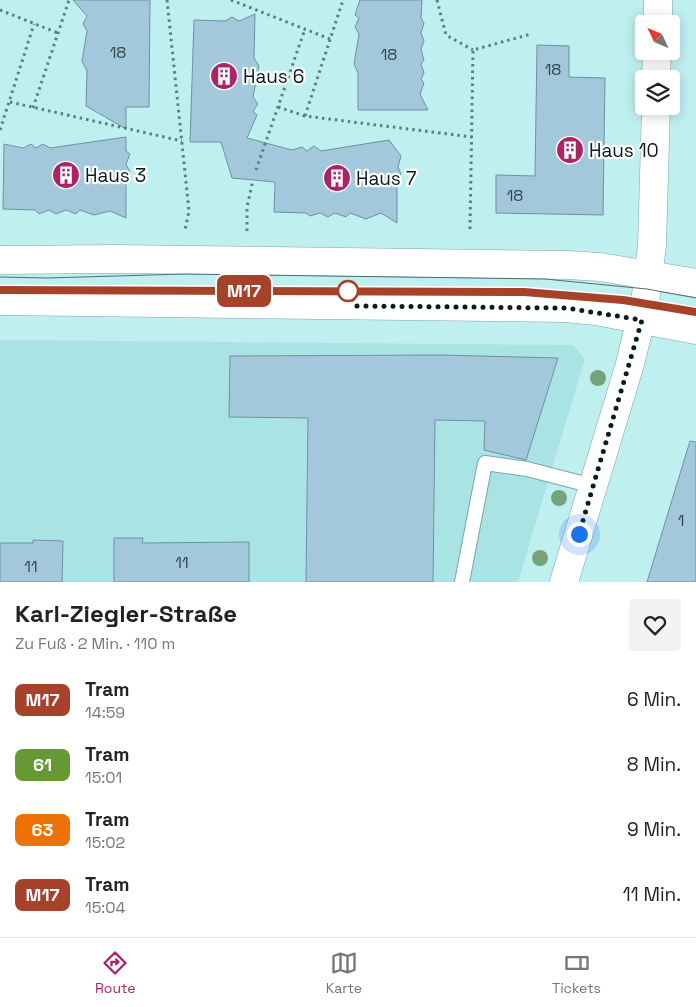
<!DOCTYPE html>
<html lang="de">
<head>
<meta charset="utf-8">
<style>
	:root { --surface:#fff; --page:#f2f2f2; --text:#222; --muted:#767676; --line:#e0e0e0; --accent:#ac2366 }
	body { margin:0; font-family:"Space Grotesk",sans-serif; background:var(--page); color:var(--text); height:100vh; display:flex; flex-direction:column; font-size:19px; white-space:nowrap }
	* { box-sizing:border-box; margin:0 }
	p { font-size:16px; color:var(--muted) }
	.icon { flex:none; width:28px; height:28px; fill:none; stroke:currentColor; stroke-width:2; stroke-linecap:round; stroke-linejoin:round }
	.map { position:relative; height:582px; overflow:hidden }
	.side { display:flex; flex-direction:column; background:var(--surface); flex:1 }
	.side>* { flex:none }
	.badge { padding:0 10px; border-radius:8px; font-size:18px; line-height:32px }
	.needle { width:32px; rotate:314deg }
	.controls { position:absolute; left:635px; top:15px; display:grid; gap:10px }
	.controls a { display:grid; place-items:center; width:45px; height:45px; border-radius:5px; background:var(--surface); box-shadow:0 2px 12px #0003; font-size:25px }
	.you { position:absolute; width:25px; height:25px; margin:-12px; border:4px solid #fff; border-radius:50%; background:#1a73e8; box-shadow:0 0 0 8px #1a73e833 }
	.map>.badge { position:absolute; translate:-50% -50%; box-shadow:0 0 0 2px #fff }
	.round { display:grid; place-items:center; flex:none; width:52px; height:52px; border-radius:5px; background:var(--page) }
	.head { display:flex; align-items:center; justify-content:space-between; height:85px; padding:0 15px }
	h1 { font-size:24px; font-weight:700; line-height:38px }
	ul { padding:0; list-style:none }
	li { display:flex; align-items:center; gap:15px; height:65px; padding:0 15px }
	li div { flex:1 }
	li b { display:block; font-size:19px }
	li em { font-style:normal }
	li .badge { min-width:55px; font-weight:700; text-align:center }
	.tabs { display:flex; justify-content:space-around; align-items:center; height:70px; border-top:1px solid var(--line); background:var(--surface); font-size:14px; color:var(--muted) }
	.tabs a { display:grid; justify-items:center; gap:2px }
	.tabs .on { color:var(--accent) }
	.map>svg:first-child { display:block }
	.built { fill:#aae3e4 }
	.building { fill:#a3c8db; stroke:#6d91a3 }
	.lines { fill:none; stroke-linecap:round; stroke-linejoin:round }
	.lane-casing { stroke:#79a6a7; stroke-width:16 }
	.street-casing { stroke:#79a6a7; stroke-width:29 }
	.path { stroke:#5e7e7e; stroke-width:3; stroke-dasharray:2.5 4; stroke-linecap:butt }
	.lane { stroke:#fff; stroke-width:14 }
	.street { stroke:#fff; stroke-width:28 }
	.tram { stroke:#506e6e; stroke-width:1 }
	.tree { fill:#75a278 }
	.line-casing { stroke:#fff; stroke-width:11 }
	.line { stroke:#a6422a; stroke-width:8 }
	.walk { stroke:#091c1c; stroke-width:5; stroke-dasharray:0 9 }
	.stop-dot { fill:#fff; stroke:#a6422a; stroke-width:2.5 }
	.labels { text-anchor:middle; dominant-baseline:central; stroke-width:4.5; stroke-linejoin:round; paint-order:stroke }
	.number-label { font-size:16px; fill:#30474c }
	.poi-label { font-size:19px; fill:#091c1c; stroke:#fff; text-anchor:start }
</style>
</head>
<body>
<div class="map">
<svg width="696" height="582" viewBox="0 0 696 582">
	<rect width="100%" height="100%" fill="#c0eff0"/>
	<path class="built" d="M0,340l573,5 12,14 -67,223h-518z"/>
	<path class="building" d="M73,0h77l-1,107h-23v22l-40,-23 1,-35 -5,-10 5,-30 -4,-7 4,-8z
		M360,0h62l-1,18 3,5 -3,10 3,8 -3,8 3,11 -3,4 3,9 -3,6 3,4 -4,11 8,16h-70v-37l-4,-9 5,-30 -4,-7 4,-9 -4,-3z
		M255,14l-1,44 5,8 -6,31 5,7 -5,7 4,4 -10,23 45,12 10,-3 5,4 7,-5 7,5 68,-11 12,16 -3,11 3,7 -4,9v40l-16,-10 -15,6 -16,-6 -4,4 -11,-4 -7,4 -8,-4 -10,3 -4,-3 -32,-1 1,-30 -43,-4 -11,-36h-31l4,-122 31,1 7,-4 7,4z
		M537,45l32,1v31l36,1 -2,137 -107,-2v-38l39,1z
		M126,137v14l4,3 -4,10 4,8 -4,7v39l-16,-7 -16,4 -14,-5 -4,4 -10,-4 -10,4 -7,-4 -10,4 -4,-4 -32,-1 1,-65 19,4 8,-4 5,4 7,-4 7,4z
		M441,355l117,3 -32,102 -42,-10 1,-29 -50,-1 -2,162h-127l2,-164 -79,-1 1,-61z
		M690,441l6,1v140h-49z
		M114,538h29l-1,5 107,-1v40h-135z
		M33,540l30,1 -1,41h-62v-39h33z"/>
	<g class="lines">
		<g class="lane-casing">
			<path id="lane" d="M462,582l23,-119 42,6 66,17"/>
		</g>
		<g class="street-casing">
			<path id="street" d="M658,24v-24
				M656,79l1,-28
				M0,260l117,-1 451,6 32,2 96,16
				M0,301l566,7 30,3 100,19
				M564,582l66,-218 15,-61 7,-58 4,-139"/>
		</g>
		<path class="path" d="M167,0l22,211 -4,19
			M231,0l99,39
			M437,0l9,35 27,15
			M0,10l58,23
			M10,102l172,39
			M278,107l27,9 167,21
			M33,108l36,-108
			M305,116l38,-116
			M0,130l34,-106
			M256,170l49,-141
			M470,229l3,-179 58,-16
			M247,231v-24l6,-27"/>
		<use href="#lane" class="lane"/>
		<use href="#street" class="street"/>
		<path class="tram" d="M0,277l47,1 138,-4 360,5 102,10 49,9
			M0,290l524,2 99,8 73,12"/>
	</g>
	<g class="tree">
		<circle cx="598" cy="378" r="8"/>
		<circle cx="559" cy="498" r="8"/>
		<circle cx="540" cy="558" r="8"/>
	</g>
	<g class="lines">
		<g class="line-casing">
			<path id="line" d="M0,290l524,2 99,8 73,12"/>
		</g>
		<use href="#line" class="line"/>
		<path class="walk" d="M348,291l8,15 210,2 76,12 -63,214"/>
	</g>
	<defs>
		<g id="building-disc" transform="scale(1.4375)"><circle r="9.5" fill="#ac2366" stroke="#fff"/><path d="M-4-6H4V6H1V3H-1V6H-4ZM-2.5-4.3h1.7v1.8h-1.7ZM.8-4.3h1.7v1.8H.8ZM-2.5-1h1.7V.8h-1.7ZM.8-1h1.7V.8H.8Z" fill="#fff"/></g>
	</defs>
	<g fill-rule="evenodd">
		<use href="#building-disc" x="224" y="76"/>
		<use href="#building-disc" x="570" y="150"/>
		<use href="#building-disc" x="66" y="175"/>
		<use href="#building-disc" x="337" y="178"/>
	</g>
	<circle class="stop-dot" cx="348" cy="291" r="10"/>
	<g class="labels">
		<g class="number-label">
			<text x="118" y="52">18</text>
			<text x="389" y="54">18</text>
			<text x="553" y="69">18</text>
			<text x="515" y="195">18</text>
			<text x="681" y="520">1</text>
			<text x="182" y="562">11</text>
			<text x="31" y="566">11</text>
		</g>
		<g class="poi-label">
			<text x="243" y="76">Haus 6</text>
			<text x="589" y="150">Haus 10</text>
			<text x="85" y="175">Haus 3</text>
			<text x="356" y="178">Haus 7</text>
		</g>
	</g>
</svg>
<div class="controls">
<a><svg class="needle" viewBox="-14 -14 28 28"><path d="M0-13l5 13h-10z" fill="#e53935"/><path d="M0 13l5-13h-10z" fill="#767676"/></svg></a>
<a><svg class="icon" aria-label="layers" viewBox="0 0 24 24"><path d="M12 4l9 5-9 5-9-5zM3 14l9 5 9-5"/></svg></a>
</div>
<div class="you" style="left:579px;top:534px"></div>
<b class="badge" style="left:244px;top:291px;background:#a6422a;color:#fff">M17</b>
</div>
<section class="side">
<div class="head"><div><h1>Karl-Ziegler-Straße</h1><p>Zu Fuß · 2 Min. · 110 m</p></div><a class="round"><svg class="icon" aria-label="heart" viewBox="0 0 24 24"><path d="M12 20l-8-8c-3-5 5-10 8-4 3-6 11-1 8 4z"/></svg></a></div>
<ul>
<li><span class="badge" style="background:#a6422a;color:#fff">M17</span><div><b>Tram</b><p>14:59</p></div><em>6 Min.</em></li>
<li><span class="badge" style="background:#693;color:#fff">61</span><div><b>Tram</b><p>15:01</p></div><em>8 Min.</em></li>
<li><span class="badge" style="background:#ee7203;color:#fff">63</span><div><b>Tram</b><p>15:02</p></div><em>9 Min.</em></li>
<li><span class="badge" style="background:#a6422a;color:#fff">M17</span><div><b>Tram</b><p>15:04</p></div><em>11 Min.</em></li>
</ul>
</section>
<nav class="tabs">
<a class="on"><svg class="icon" aria-label="directions" viewBox="0 0 24 24"><path d="M12 3l9 9-9 9-9-9zM9 14v-3h6M13 9l2 2-2 2"/></svg>Route</a>
<a><svg class="icon" aria-label="map" viewBox="0 0 24 24"><path d="M3 6l6-2 6 2 6-2v14l-6 2-6-2-6 2zM9 4v14M15 6v14"/></svg>Karte</a>
<a><svg class="icon" aria-label="tickets" viewBox="0 0 24 24"><path d="M3 7h18v10H3zM15 7v10"/></svg>Tickets</a>
</nav>
</body>
</html>
